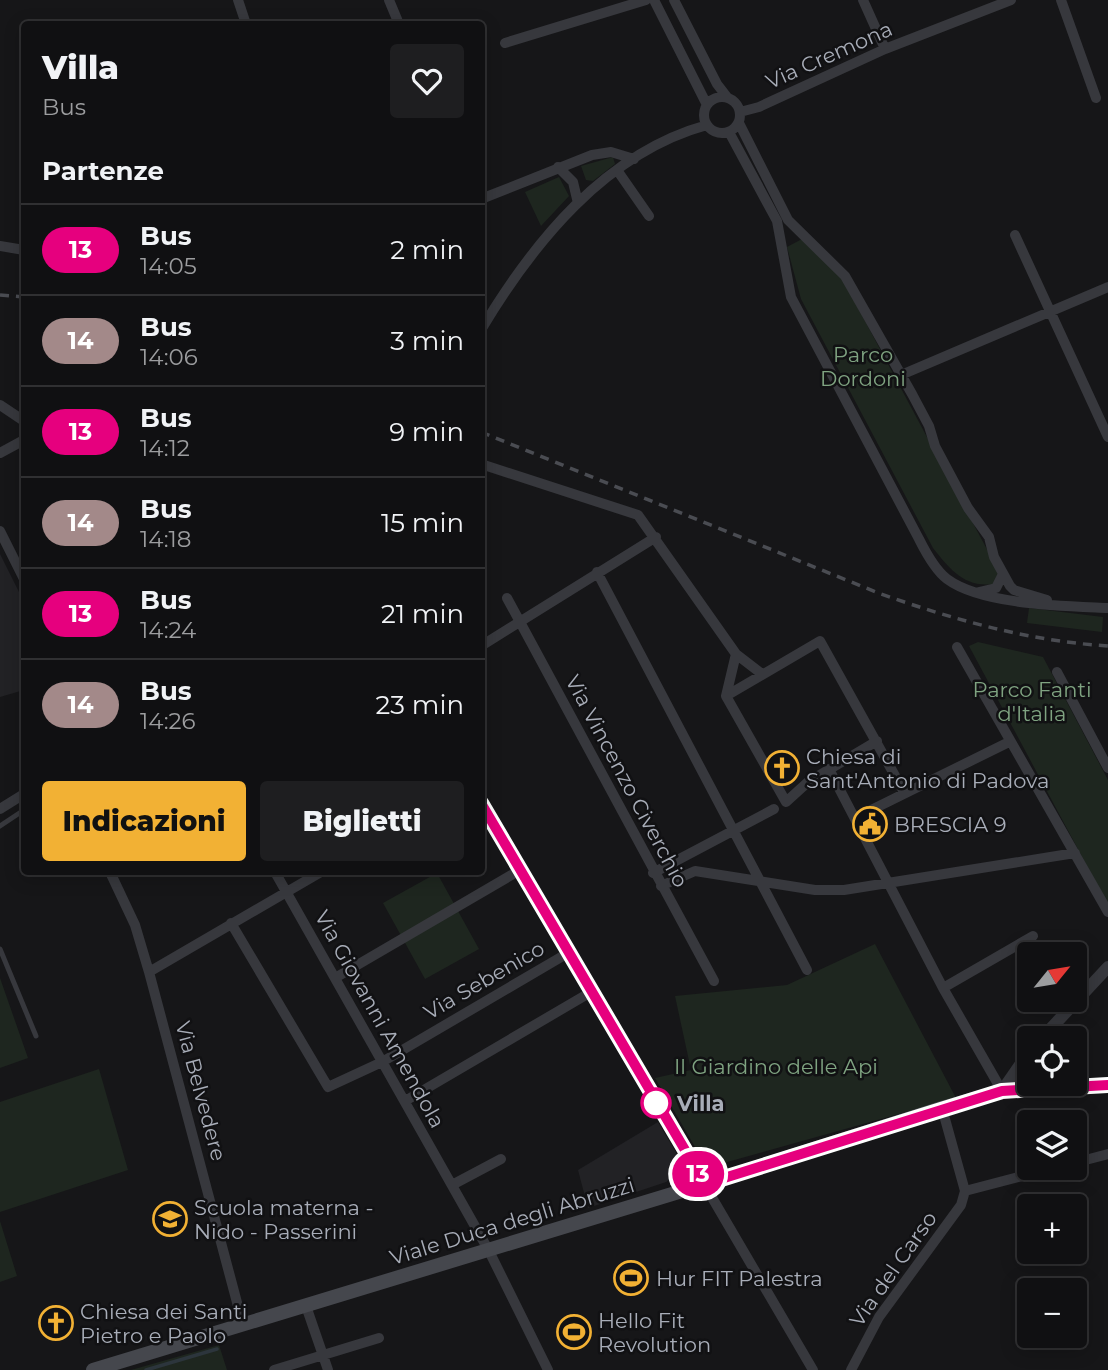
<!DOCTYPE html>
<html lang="it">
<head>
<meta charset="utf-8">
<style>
	:root { --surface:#101012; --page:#1e1e20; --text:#f1f3f6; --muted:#9c9d9f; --line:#303032; --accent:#f2b134 }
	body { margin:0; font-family:Montserrat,sans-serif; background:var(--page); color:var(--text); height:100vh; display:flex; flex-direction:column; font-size:26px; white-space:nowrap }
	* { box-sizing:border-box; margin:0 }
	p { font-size:23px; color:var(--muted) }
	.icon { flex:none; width:38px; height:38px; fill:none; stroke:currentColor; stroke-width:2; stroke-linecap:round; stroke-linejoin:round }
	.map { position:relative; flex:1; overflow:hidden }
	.details { position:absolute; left:21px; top:21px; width:464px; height:854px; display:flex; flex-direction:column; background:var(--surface); border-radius:7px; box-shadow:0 4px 18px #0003,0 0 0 2px var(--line) }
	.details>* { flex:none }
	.badge { padding:0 14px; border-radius:23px; font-size:24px; line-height:46px }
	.needle { width:46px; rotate:60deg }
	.buttons { position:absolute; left:1017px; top:942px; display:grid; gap:14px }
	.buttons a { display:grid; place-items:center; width:70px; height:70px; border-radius:7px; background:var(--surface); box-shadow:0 4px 18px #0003,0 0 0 2px var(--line); font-size:35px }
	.map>.badge { position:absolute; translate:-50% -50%; box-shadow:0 0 0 4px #fff }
	h2 { padding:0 21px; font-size:26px; line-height:63px }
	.round { display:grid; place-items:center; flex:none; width:74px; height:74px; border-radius:7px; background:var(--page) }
	.head { display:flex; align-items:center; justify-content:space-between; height:119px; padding:0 21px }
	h1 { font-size:33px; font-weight:800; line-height:52px }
	.primary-button { display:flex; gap:14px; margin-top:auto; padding:14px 21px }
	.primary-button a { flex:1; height:80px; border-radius:7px; background:var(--accent); color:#111; font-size:28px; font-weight:800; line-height:80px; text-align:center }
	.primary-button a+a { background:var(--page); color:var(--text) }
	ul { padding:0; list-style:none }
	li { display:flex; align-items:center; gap:21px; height:91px; padding:0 21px; border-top:2px solid var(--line) }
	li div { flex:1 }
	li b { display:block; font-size:26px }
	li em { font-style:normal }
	li .badge { min-width:77px; font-weight:700; text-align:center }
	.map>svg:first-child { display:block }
	.built { fill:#222225 }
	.green { fill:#1e261f }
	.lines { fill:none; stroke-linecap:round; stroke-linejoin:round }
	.stream { stroke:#2c353c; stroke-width:3.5 }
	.service { stroke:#37383d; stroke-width:5 }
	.minor { stroke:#37383d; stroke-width:10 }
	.tertiary { stroke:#37383d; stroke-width:12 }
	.secondary { stroke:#45474d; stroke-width:14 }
	.rail { stroke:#4a4c52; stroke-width:3.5; stroke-dasharray:9 7; stroke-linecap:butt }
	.line-casing { stroke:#fff; stroke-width:16 }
	.line { stroke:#e6007e; stroke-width:10 }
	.stop-dot { fill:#fff; stroke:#e6007e; stroke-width:3.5 }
	.labels { text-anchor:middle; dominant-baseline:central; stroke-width:5; stroke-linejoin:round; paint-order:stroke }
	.street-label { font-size:21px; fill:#a8adb8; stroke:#111113 }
	.park-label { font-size:21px; fill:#7fa381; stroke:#111113 }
	.poi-label { font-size:21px; fill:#a8adb8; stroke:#111113; text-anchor:start }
	.stop-label { font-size:21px; font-weight:bold; fill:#a8adb8; stroke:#111113; text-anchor:start }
</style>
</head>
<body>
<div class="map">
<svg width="1108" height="1370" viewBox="0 0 1108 1370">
	<rect width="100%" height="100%" fill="#161618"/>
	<path class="built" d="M0,554l24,48v88l-24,7z
		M658,1122l23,39 -1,11 -14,10 -78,26 -10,-38z"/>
	<path class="green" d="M613,157l2,7 -22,17 -7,-1 -5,-14z
		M559,177l10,19 -28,30 -16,-34z
		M802,239l40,39 156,292 1,6 -6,8c-29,4 -44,-16 -60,-36l-132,-249 -14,-52z
		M1029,608l74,9 -1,15 -75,-9z
		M978,642l65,15 65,123v125l-139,-259z
		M437,873l42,76 -54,30 -42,-76z
		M875,944l81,154 -243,68 -11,-7 -47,-81 36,-8 -16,-74 112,-11z
		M0,978l28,80 -28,10z
		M99,1069l29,101 -128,42v-110z
		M0,1221l17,55 -17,6z
		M219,1345l8,25h-96z"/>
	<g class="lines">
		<path class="stream" d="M146,1370l71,-21"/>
		<path class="service" d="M0,826l24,-16
			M0,949l36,87"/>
		<path class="minor" d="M238,0l8,24
			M389,0l10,24
			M654,0l53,105
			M674,0l43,84 10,13
			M863,0l22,49
			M1061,0l35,98
			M505,43l141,-43
			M704 115a18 18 0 1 1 36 0a18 18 0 1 1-36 0Z
			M740,112l19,-5 126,-58 126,-49
			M739,123l49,97 57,56 67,118 17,32 6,20 33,62 21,29 5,20 16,29 4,4 33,10
			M729,132l48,89 14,76 128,242c7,14 16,31 28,40 35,26 118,27 161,29
			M558,167l15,15 5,21
			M617,170l32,46
			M481,199l111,-44 19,-3 23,7
			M1015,235l93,202
			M0,246l24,4
			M481,330c52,-87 124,-177 226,-205
			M901,375l207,-88
			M0,405l24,16
			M0,453l24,-13
			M481,464l157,51 98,139 26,20
			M0,531l24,48
			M597,572l210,398
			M979,592l17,-4 7,-14
			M507,598l207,383
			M481,646l175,-109
			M957,647l151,265
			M736,654l-10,42 60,106 22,-20 69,-41
			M1057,672l51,96
			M726,696l94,-55 84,151
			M829,769l114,219 59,103
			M481,803l332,567
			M0,809l24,-15
			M855,818l154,-76
			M110,872l25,53 14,47 94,353
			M275,872l214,379 59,119
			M653,873l121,-64
			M661,886l34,-15 120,19h29l231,-37
			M231,923l97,164 54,-25 186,-109
			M149,972l172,-100
			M335,978l185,-108
			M943,988l90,-52
			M405,1101l186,-109
			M1074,1163l34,-9
			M452,1185l49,-26
			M965,1191l92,-24
			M306,1306l22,64
			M274,1370l105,-32
			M851,1370l28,-53 82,-112 4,-14 -23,-83"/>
		<path class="tertiary" d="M1042,1038l66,-71
			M1002,1091l27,-39"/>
		<path class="secondary" d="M93,1370l612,-186 237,-76 60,-17 106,-6"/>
		<path class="rail" d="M0,295l24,2
			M481,432l400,162c74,26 148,47 227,52"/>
	</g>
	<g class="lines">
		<g class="line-casing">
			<path id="line" d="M481,803l224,381 297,-93 106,-6"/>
		</g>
		<use href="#line" class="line"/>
	</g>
	<defs>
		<g id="church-ring" transform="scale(1.75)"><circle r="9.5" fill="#111113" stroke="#f2b134" stroke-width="1.5"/><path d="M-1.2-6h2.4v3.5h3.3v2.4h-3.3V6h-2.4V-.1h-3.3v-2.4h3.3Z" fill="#f2b134"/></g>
		<g id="civic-ring" transform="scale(1.75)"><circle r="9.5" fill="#111113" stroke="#f2b134" stroke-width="1.5"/><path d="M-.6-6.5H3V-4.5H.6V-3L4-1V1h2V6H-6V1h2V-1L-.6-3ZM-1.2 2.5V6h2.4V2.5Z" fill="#f2b134"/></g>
		<g id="school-ring" transform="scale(1.75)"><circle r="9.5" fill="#111113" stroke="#f2b134" stroke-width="1.5"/><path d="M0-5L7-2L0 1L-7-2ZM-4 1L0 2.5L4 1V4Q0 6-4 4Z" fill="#f2b134"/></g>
		<g id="stadium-ring" transform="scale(1.75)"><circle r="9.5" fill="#111113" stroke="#f2b134" stroke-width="1.5"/><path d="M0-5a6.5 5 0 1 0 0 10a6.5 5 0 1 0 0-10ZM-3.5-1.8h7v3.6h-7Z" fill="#f2b134"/></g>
	</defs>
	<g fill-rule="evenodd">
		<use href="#church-ring" x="782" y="768"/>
		<use href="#civic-ring" x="870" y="824"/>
		<use href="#school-ring" x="170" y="1219"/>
		<use href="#stadium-ring" x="631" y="1278"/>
		<use href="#church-ring" x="56" y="1323"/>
		<use href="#stadium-ring" x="574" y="1332"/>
	</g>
	<circle class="stop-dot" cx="656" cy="1103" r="14"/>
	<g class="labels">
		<g class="street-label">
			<text transform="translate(829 55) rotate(-24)">Via Cremona</text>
			<text transform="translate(627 781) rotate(62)">Via Vincenzo Civerchio</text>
			<text transform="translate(484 980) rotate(-30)">Via Sebenico</text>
			<text transform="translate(380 1019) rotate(61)">Via Giovanni Amendola</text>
			<text transform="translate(201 1091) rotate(75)">Via Belvedere</text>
			<text transform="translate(512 1221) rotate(-17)">Viale Duca degli Abruzzi</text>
			<text transform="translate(893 1269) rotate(-55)">Via del Carso</text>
		</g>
		<g class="park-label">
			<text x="863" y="354">Parco<tspan x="863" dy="24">Dordoni</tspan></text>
			<text x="1032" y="689">Parco Fanti<tspan x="1032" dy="24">d'Italia</tspan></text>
			<text x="776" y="1066">Il Giardino delle Api</text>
		</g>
		<g class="poi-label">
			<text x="806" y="756">Chiesa di<tspan x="806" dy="24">Sant'Antonio di Padova</tspan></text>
			<text x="894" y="824">BRESCIA 9</text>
			<text x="194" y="1207">Scuola materna -<tspan x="194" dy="24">Nido - Passerini</tspan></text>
			<text x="656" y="1278">Hur FIT Palestra</text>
			<text x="80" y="1311">Chiesa dei Santi<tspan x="80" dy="24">Pietro e Paolo</tspan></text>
			<text x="598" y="1320">Hello Fit<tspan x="598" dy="24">Revolution</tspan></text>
		</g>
		<g class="stop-label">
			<text x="677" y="1103">Villa</text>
		</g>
	</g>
</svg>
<div class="buttons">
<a><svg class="needle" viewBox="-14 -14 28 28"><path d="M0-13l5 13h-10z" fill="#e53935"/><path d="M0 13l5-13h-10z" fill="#9c9d9f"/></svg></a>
<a><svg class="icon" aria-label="locate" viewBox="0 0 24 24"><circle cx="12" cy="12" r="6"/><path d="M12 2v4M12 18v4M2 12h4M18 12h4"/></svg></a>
<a><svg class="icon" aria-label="layers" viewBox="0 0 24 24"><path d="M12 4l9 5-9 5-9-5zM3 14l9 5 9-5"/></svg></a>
<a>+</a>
<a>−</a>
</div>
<b class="badge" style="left:698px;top:1174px;background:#e6007e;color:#fff">13</b>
<section class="details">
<div class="head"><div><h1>Villa</h1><p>Bus</p></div><a class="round"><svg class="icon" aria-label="heart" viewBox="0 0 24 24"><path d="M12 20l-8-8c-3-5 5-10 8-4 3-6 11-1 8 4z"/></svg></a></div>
<h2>Partenze</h2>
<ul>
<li><span class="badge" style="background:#e6007e;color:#fff">13</span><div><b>Bus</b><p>14:05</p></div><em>2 min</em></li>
<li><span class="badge" style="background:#a38989;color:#fff">14</span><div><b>Bus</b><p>14:06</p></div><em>3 min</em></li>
<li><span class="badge" style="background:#e6007e;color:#fff">13</span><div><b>Bus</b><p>14:12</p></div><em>9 min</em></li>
<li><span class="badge" style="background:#a38989;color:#fff">14</span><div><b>Bus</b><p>14:18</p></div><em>15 min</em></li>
<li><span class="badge" style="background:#e6007e;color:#fff">13</span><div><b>Bus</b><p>14:24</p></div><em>21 min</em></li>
<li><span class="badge" style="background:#a38989;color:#fff">14</span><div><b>Bus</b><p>14:26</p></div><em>23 min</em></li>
</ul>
<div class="primary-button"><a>Indicazioni</a><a>Biglietti</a></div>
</section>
</div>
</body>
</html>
